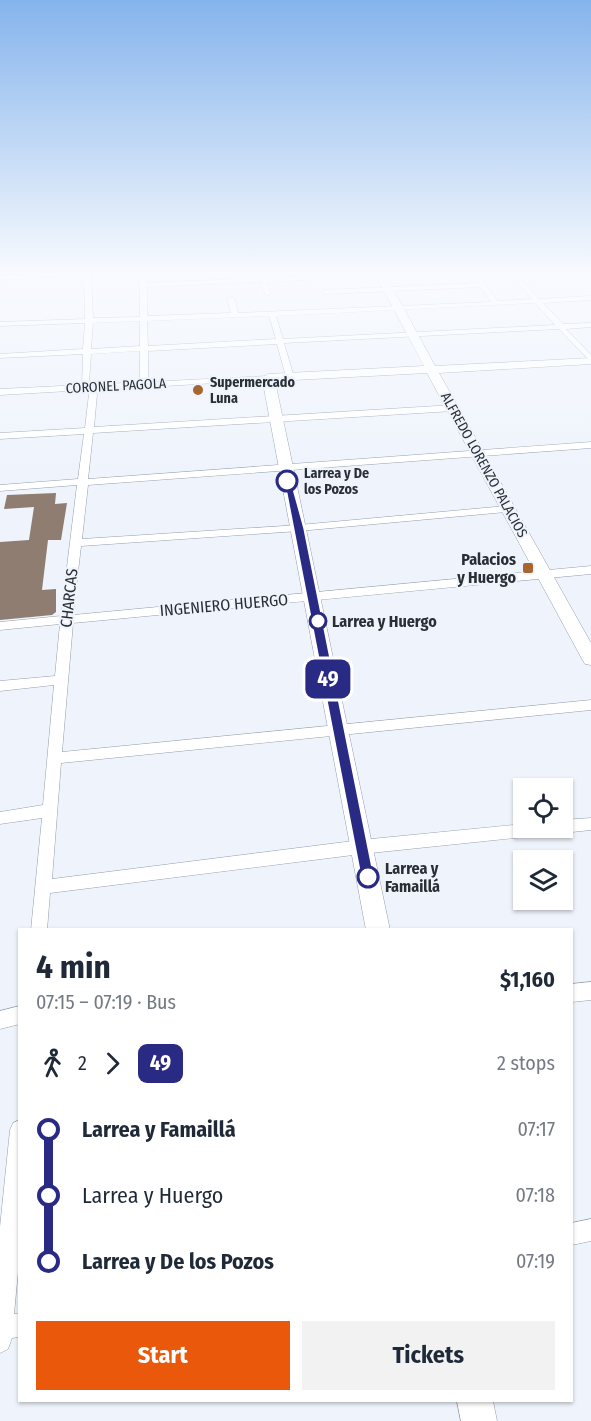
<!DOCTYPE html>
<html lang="en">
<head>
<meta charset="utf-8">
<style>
	:root { --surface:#fff; --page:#f2f2f3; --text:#1f2937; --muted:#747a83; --accent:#ea580c }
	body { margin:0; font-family:"Fira Sans Condensed",sans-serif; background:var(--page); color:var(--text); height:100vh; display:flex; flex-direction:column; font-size:22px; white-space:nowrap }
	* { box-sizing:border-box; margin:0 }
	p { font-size:20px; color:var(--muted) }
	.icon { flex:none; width:33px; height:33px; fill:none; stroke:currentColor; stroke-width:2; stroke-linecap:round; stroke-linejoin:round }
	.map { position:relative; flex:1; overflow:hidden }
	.side { position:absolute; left:18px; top:928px; width:555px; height:474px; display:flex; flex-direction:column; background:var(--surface); border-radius:0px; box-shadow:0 2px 4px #0004 }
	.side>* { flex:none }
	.badge { padding:0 12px; border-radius:9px; font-size:21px; line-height:39px }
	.controls { position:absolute; left:513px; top:778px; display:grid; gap:12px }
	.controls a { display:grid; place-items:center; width:60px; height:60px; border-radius:0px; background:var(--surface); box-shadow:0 2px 4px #0004; font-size:30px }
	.map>.badge { position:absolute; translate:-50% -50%; box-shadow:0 0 0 3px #fff }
	.legs { display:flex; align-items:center; gap:9px; height:66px; padding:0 18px; font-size:20px }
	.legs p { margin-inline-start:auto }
	.headline { display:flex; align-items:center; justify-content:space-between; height:102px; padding:0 18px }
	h1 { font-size:33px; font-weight:700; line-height:45px }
	.button { display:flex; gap:12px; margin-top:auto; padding:12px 18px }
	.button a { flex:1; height:69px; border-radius:0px; background:var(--accent); color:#fff; font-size:24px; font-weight:700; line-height:69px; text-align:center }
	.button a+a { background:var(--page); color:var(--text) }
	ul { padding:0 18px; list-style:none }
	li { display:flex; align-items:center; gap:21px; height:66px; font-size:22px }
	li i { display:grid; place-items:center; width:9px; height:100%; margin:0 8px; background:currentColor }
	li i::after { content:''; width:15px; height:15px; margin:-8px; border:4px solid; border-radius:50%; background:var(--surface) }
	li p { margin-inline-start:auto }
	li:first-child i { background:linear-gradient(#0000 50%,currentColor 0) }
	li:last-child i { background:linear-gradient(currentColor 50%,#0000 0) }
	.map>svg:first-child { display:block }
	.building { fill:#8e7d70 }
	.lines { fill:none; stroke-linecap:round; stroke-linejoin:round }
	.street-casing { stroke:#939daf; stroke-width:1 }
	.secondary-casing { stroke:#939daf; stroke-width:1 }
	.street { fill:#fff; fill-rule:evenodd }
	.secondary { fill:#fff; fill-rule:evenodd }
	.line-1 { fill:#292a83; stroke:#fff; stroke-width:1.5 }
	.poi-dot { fill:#a76630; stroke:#eff4fc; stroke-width:2 }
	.stop-1-dot { fill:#fff; stroke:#292a83; stroke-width:3 }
	.labels { text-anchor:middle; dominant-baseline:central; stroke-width:4.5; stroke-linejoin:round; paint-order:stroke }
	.far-poi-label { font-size:14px; font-weight:bold; fill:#2a2e35; stroke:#eff4fc; text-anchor:start }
	.far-street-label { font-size:14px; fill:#2a2e35; stroke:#eff4fc }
	.far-stop-label { font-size:14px; font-weight:bold; fill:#2a2e35; stroke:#eff4fc; text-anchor:start }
	.poi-label { font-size:16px; font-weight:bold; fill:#2a2e35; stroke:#eff4fc; text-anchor:end }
	.street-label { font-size:16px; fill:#2a2e35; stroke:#eff4fc }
	.stop-label { font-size:16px; font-weight:bold; fill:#2a2e35; stroke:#eff4fc; text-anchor:start }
</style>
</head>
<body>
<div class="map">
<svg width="591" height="1421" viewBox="0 0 591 1421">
	<rect width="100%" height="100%" fill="#eff4fc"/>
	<path class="building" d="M56,493l-1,11 12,-1 -6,37h-13l-6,50 14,-1v23l-4,3 -52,5v-78l29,-2 5,-33 -30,2 3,-14z"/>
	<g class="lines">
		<g class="street-casing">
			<path id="street" d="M84,270h58l-51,5 2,43 47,-1v-42l3,-2 3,2v8l162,-7 3,2 -3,2 -41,2 4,12 -3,2 -3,-2 -5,-12 -113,5v29l84,-3 -4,-14 4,-2 4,2 3,14 253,-11 -11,-15 -155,7 -3,-2 3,-2 152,-7 -9,-13h6l24,31 34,-2 -26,-29h7l26,29 52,-3v4l-48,3 20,21 28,-1v4l-25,2 25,26v7l-32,-33 -275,14 10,34 -4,2 -4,-2 -9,-33 -129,7v31l120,-6 4,2 -4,2 -174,10 3,4 -3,33 359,-22 4,3 -4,3 -360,22 -5,46 503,-37v6l-503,37 -6,54 217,-14 207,-19 5,3 -5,3 -207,19 -218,15 -8,69 518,-49v8l-518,49 -11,129 529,-52v10l-530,53 -9,116 309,-39 163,-16v4h38v-8l29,-2v12l-230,24 -311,39 -3,37h-16l11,-112 -42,6v-12l43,-7 11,-120 -54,6v-10l55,-5 5,-52 -60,6v-8l61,-6 16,-131 -77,6v-6l78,-6 6,-45 -84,5v-6l85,-5 4,-34 -3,-4 -86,5v-6l82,-4 1,-31 -83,4v-4l83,-5 2,-26 -85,3v-4l85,-3 -1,-44 -84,5v-4zM535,303l20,22 -272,14 -7,-23zM269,316l7,23 -128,7 -1,-25zM140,321v25l-49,3 2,-26zM140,351v31l-49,3 -2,-2 2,-29z
				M591,982v18l-19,2v-18z
				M20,1006v18l-20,5v-18z
				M20,1120v131l-6,63 6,-1v24l-8,1 -4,11 -8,4v-126l10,-97 3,-7z
				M591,1219v22l-19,4v-22z"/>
		</g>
		<g class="secondary-casing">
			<path id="secondary" d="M373,270h10l52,96 156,-8v6l-152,9 152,270v22l-6,-1 -3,-5 -155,-286 -152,8 115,549h-24l-104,-552 6,-4 156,-8z
				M457,1401h36l4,20h-36z"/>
		</g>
		<use href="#street" class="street"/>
		<use href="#secondary" class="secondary"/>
	</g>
	<linearGradient id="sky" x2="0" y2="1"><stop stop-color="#85b4ec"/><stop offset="0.58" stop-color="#f8fafe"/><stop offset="1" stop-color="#f8fafe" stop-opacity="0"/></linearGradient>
	<rect width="591" height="469" fill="url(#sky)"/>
	<path class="line-1" d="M284,479l7,2 13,47 70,349 -6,6 -7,-6z"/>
	<g class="poi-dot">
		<circle cx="198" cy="390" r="6"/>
		<rect x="522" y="562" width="12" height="12" rx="3"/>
	</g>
	<g class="stop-1-dot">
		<circle cx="287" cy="481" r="10"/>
		<circle cx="318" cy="621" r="8"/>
		<circle cx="368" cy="877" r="10"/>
	</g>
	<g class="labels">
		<g class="far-poi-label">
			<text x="210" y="382">Supermercado<tspan x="210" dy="16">Luna</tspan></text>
		</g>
		<g class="far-street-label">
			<text transform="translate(116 386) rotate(-3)">CORONEL PAGOLA</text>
			<text transform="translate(484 465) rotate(61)">ALFREDO LORENZO PALACIOS</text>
		</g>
		<g class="far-stop-label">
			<text x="304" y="473">Larrea y De<tspan x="304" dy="16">los Pozos</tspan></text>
		</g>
		<g class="poi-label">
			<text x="516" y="559">Palacios<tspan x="516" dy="18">y Huergo</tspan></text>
		</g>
		<g class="street-label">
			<text transform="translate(69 598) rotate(-84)">CHARCAS</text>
			<text transform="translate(224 605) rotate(-5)">INGENIERO HUERGO</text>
		</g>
		<g class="stop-label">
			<text x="332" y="621">Larrea y Huergo</text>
			<text x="385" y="868">Larrea y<tspan x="385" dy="18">Famaillá</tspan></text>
		</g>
	</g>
</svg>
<div class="controls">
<a><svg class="icon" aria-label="locate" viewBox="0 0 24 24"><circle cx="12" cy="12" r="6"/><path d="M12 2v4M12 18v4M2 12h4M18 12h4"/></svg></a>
<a><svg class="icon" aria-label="layers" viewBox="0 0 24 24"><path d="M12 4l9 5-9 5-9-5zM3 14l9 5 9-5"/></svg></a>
</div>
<b class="badge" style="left:328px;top:679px;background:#292a83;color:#fff">49</b>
<section class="side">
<div class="headline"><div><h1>4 min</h1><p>07:15 – 07:19 · Bus</p></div><b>$1,160</b></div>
<div class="legs"><svg class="icon" aria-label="walk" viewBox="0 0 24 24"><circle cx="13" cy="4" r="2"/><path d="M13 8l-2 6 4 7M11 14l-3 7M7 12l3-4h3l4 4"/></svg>2<svg class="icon" aria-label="forward" viewBox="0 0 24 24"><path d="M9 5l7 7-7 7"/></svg><b class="badge" style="background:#292a83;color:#fff">49</b><p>2 stops</p></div>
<ul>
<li><i style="color:#292a83"></i><b>Larrea y Famaillá</b><p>07:17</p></li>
<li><i style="color:#292a83"></i><span>Larrea y Huergo</span><p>07:18</p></li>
<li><i style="color:#292a83"></i><b>Larrea y De los Pozos</b><p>07:19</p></li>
</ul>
<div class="button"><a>Start</a><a>Tickets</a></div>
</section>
</div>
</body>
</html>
